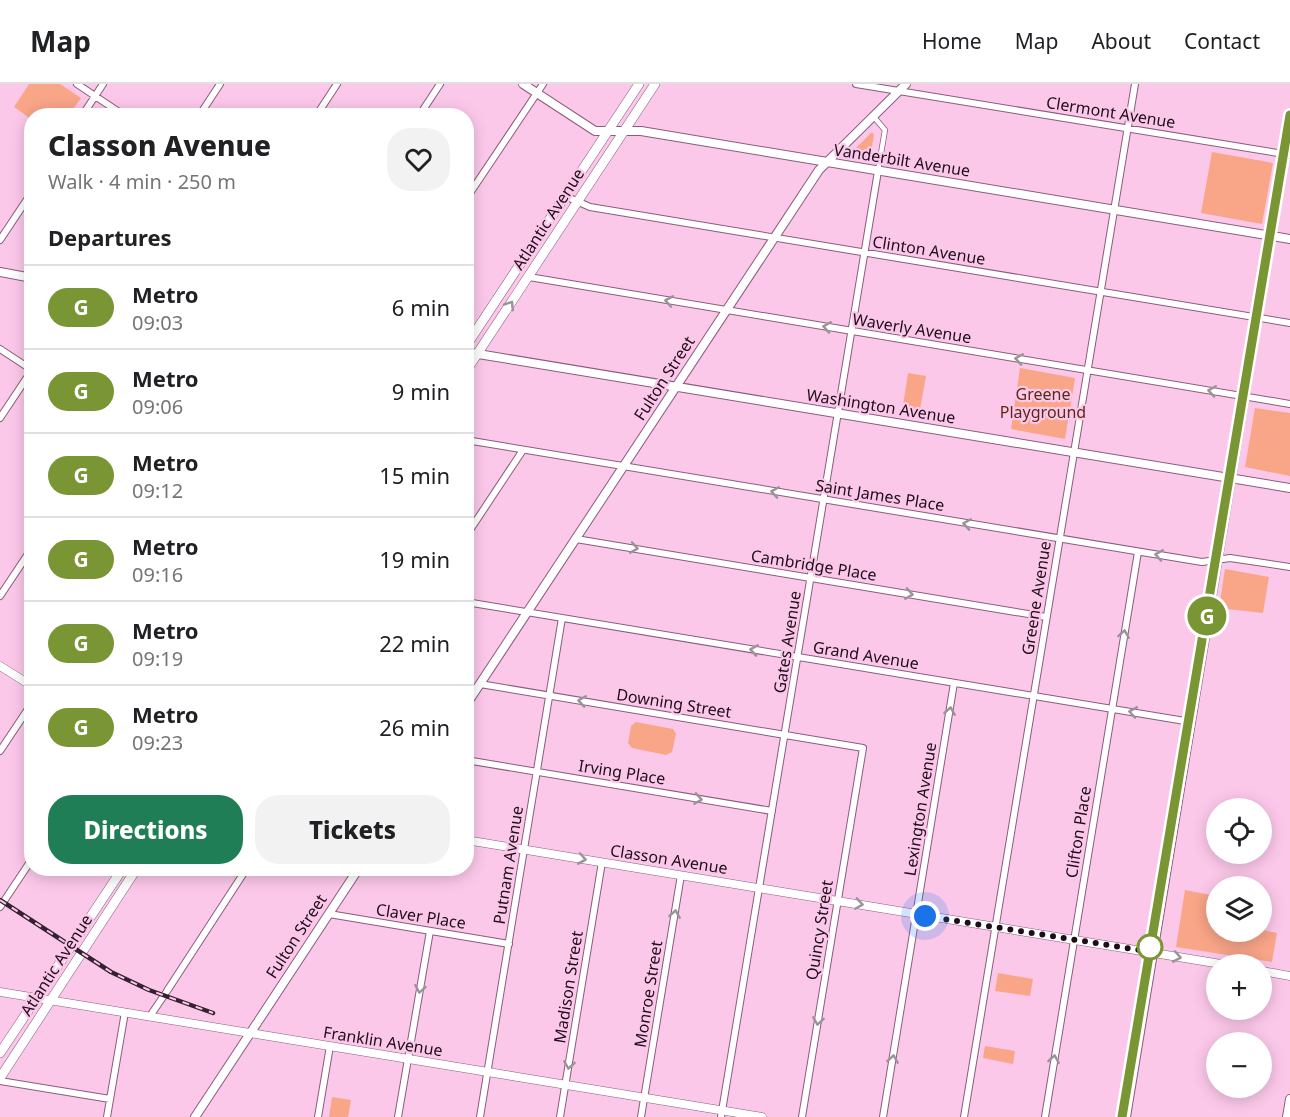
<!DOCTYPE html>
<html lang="en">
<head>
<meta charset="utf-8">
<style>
	:root { --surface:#fff; --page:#f2f2f2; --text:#202124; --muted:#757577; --line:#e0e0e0; --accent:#1f7e55 }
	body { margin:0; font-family:"Noto Sans",sans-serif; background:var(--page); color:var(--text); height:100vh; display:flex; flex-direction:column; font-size:22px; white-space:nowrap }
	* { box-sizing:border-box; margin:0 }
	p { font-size:20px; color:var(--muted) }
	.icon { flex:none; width:33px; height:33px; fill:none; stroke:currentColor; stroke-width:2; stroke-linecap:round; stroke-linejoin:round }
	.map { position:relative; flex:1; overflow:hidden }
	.side { position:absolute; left:24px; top:24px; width:450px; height:768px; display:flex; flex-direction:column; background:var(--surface); border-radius:24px; box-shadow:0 3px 15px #0003 }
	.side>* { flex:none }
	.badge { padding:0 12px; border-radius:20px; font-size:21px; line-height:39px }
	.controls { position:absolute; left:1206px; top:714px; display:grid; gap:12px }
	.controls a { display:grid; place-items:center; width:66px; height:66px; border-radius:50%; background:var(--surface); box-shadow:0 3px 15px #0003; font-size:30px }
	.you { position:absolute; width:30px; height:30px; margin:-15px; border:4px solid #fff; border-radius:50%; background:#1a73e8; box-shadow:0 0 0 9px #1a73e833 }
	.map>.badge { position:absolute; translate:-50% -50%; box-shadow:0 0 0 3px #fff }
	h2 { padding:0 24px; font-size:22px; line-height:54px }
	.round { display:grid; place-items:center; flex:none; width:63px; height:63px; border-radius:24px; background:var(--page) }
	.head { display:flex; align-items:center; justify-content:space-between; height:102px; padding:0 24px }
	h1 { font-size:28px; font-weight:800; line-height:45px }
	.action { display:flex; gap:12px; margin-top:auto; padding:12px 24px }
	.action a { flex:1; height:69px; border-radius:24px; background:var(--accent); color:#fff; font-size:24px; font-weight:800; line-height:69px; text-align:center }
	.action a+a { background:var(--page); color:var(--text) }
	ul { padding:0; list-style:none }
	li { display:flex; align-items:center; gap:18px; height:84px; padding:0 24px; border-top:2px solid var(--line) }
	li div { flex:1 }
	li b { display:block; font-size:22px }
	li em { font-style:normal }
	li .badge { min-width:66px; font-weight:700; text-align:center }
	header { display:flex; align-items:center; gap:36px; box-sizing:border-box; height:84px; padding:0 30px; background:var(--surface); border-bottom:2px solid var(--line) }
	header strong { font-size:28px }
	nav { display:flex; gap:33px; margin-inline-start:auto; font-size:21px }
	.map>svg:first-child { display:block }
	.green { fill:#f9a588 }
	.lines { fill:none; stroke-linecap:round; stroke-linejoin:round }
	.pedestrian-casing { stroke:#8a5c7b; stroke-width:6 }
	.minor-casing { stroke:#8a5c7b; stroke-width:8 }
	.tertiary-casing { stroke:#8a5c7b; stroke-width:9 }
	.secondary-casing { stroke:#8a5c7b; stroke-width:10 }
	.primary-casing { stroke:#8a5c7b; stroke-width:10 }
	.pedestrian { stroke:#fff; stroke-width:4.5 }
	.minor { stroke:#fff; stroke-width:6 }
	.tertiary { stroke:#fff; stroke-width:8 }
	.secondary { stroke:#fff; stroke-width:8 }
	.primary { stroke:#fff; stroke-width:9 }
	.rail-casing { stroke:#35212f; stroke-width:4.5 }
	.rail { stroke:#fcc8ea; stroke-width:2; stroke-dasharray:7; stroke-linecap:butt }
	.oneway { stroke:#9a9398 }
	.line-casing { stroke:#fff; stroke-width:14 }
	.line { stroke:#799534; stroke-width:9 }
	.walk { stroke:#1f0e1a; stroke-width:6; stroke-dasharray:0 10.8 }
	.stop-dot { fill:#fff; stroke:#799534; stroke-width:3 }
	.labels { text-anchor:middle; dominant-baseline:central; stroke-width:4.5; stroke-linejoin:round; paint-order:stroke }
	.street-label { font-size:16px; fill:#1f0e1a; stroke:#fcc8ea }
	.park-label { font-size:16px; fill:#5b2917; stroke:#fcc8ea }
</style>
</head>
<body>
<header>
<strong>Map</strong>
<nav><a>Home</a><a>Map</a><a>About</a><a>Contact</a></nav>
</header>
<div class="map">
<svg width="1290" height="1033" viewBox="0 0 1290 1033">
	<rect width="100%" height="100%" fill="#fcc8ea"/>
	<path class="green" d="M29,0h31l21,14 -12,17 -37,1 -1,3 -17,-12z
		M872,48l2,3 -4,23 -21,-3z
		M1212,68l61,11 -11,61 -61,-11z
		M1020,284l55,10 -10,61 -54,-10z
		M908,289l18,3 -7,39 -17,-3z
		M1255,324l35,5v63l-45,-9z
		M1225,485l44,8 -6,36 -44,-5z
		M636,638l37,7 3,5 -4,18 -6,3 -34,-7 -4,-5 3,-17z
		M1185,806l31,6v36h46v-29l4,1 -4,26 15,3 -5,29 -96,-15z
		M998,889l35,6 -3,17 -35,-5z
		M985,962l30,5 -2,13 -30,-6z
		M332,1013l19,3 -3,17h-19z"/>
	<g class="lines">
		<g class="pedestrian-casing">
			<path id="pedestrian" d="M873,32l12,14 -7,41"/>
		</g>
		<g class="minor-casing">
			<path id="minor" d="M77,0l48,32
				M856,0l434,71
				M82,32l21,-32
				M199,32l21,-32
				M316,32l21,-32
				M419,32l21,-32
				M565,112l25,11 700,116
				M466,115l77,-115
				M0,156l32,-48
				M529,193l761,127
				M0,265l32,21
				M0,334l32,-48
				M466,356l736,122 28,-4 60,9
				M466,452l57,-86
				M576,455l470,78
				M0,512l32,-48
				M466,518l725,120
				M480,600l383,64 -61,369
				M0,667l32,-48
				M466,676l306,51
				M0,823l32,-48
				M329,830l180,30
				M167,907l80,-123
				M150,932l15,-22
				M0,997l110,18
				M107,1033l18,-105
				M318,1033l12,-71
				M398,1033l32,-186
				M480,1033l82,-499
				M560,1033l42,-255
				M641,1033l40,-242
				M721,1033l157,-946
				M883,1033l71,-434
				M964,1033l171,-1033
				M1045,1033l93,-565"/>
		</g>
		<g class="tertiary-casing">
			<path id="tertiary" d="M0,582l32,20
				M466,756l755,124
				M1262,887l28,5
				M0,908l762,125"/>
		</g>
		<g class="secondary-casing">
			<path id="secondary" d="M523,0l72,47h46l649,108
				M0,188l32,6
				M466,268l824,136
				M466,621l353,-535 87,-86
				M259,936l100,-152
				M195,1033l62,-94
				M1126,1033l164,-997
				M1287,1033l3,-18"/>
		</g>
		<g class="primary-casing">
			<path id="primary" d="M466,262l173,-262
				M466,287l189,-287
				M0,969l123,-185
				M0,994l137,-210"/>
		</g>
		<use href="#pedestrian" class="pedestrian"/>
		<use href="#minor" class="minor"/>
		<use href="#tertiary" class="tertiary"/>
		<use href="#secondary" class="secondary"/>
		<use href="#primary" class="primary"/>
		<g class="rail-casing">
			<path id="rail" d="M0,816l111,72 38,18 64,23"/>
		</g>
		<use href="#rail" class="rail"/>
	</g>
	<defs><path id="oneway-chevron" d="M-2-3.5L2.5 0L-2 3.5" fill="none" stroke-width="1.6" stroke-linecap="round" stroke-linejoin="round" transform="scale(1.5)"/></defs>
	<g class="oneway">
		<use href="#oneway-chevron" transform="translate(669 217) rotate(-170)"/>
		<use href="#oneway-chevron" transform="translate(510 221) rotate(-57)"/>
		<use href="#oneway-chevron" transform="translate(827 243) rotate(-171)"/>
		<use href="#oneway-chevron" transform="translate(1019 275) rotate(-171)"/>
		<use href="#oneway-chevron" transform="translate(1212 307) rotate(-171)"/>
		<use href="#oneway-chevron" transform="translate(775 408) rotate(-171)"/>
		<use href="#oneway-chevron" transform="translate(967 440) rotate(-171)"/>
		<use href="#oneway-chevron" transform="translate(634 464) rotate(10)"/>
		<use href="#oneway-chevron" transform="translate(1159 471) rotate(-171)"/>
		<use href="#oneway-chevron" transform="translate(909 510) rotate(9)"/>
		<use href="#oneway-chevron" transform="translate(1124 550) rotate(-81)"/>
		<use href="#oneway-chevron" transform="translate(754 566) rotate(-171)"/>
		<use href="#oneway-chevron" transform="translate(582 617) rotate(-171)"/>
		<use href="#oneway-chevron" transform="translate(950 627) rotate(-81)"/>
		<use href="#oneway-chevron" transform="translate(1133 628) rotate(-170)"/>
		<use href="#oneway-chevron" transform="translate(698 715) rotate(9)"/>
		<use href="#oneway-chevron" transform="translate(582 775) rotate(10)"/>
		<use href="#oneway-chevron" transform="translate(859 820) rotate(9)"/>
		<use href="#oneway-chevron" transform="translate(675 830) rotate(-81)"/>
		<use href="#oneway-chevron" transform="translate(1177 873) rotate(10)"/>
		<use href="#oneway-chevron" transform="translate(420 905) rotate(100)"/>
		<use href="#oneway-chevron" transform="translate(818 937) rotate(99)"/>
		<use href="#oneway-chevron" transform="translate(893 975) rotate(-81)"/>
		<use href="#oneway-chevron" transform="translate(1054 975) rotate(-81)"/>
		<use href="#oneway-chevron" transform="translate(569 981) rotate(99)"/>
	</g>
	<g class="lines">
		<g class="line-casing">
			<path id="line" d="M1122,1033l168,-1002"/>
		</g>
		<use href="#line" class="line"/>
		<path class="walk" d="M925,832l227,36 2,-7 -4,2"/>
	</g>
	<circle class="stop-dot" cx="1150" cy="863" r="12"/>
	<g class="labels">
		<g class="street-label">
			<text transform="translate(1111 28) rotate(9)">Clermont Avenue</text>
			<text transform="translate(902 76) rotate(9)">Vanderbilt Avenue</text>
			<text transform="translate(548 135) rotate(-57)">Atlantic Avenue</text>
			<text transform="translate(929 166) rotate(9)">Clinton Avenue</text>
			<text transform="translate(912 244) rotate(9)">Waverly Avenue</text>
			<text transform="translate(664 294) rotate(-57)">Fulton Street</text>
			<text transform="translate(881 322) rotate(9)">Washington Avenue</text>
			<text transform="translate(880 411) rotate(9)">Saint James Place</text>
			<text transform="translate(814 481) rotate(9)">Cambridge Place</text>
			<text transform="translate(1036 514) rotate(-81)">Greene Avenue</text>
			<text transform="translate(787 558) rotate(-81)">Gates Avenue</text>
			<text transform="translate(866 571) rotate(9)">Grand Avenue</text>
			<text transform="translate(674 619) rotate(9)">Downing Street</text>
			<text transform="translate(622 688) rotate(9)">Irving Place</text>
			<text transform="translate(920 725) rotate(-81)">Lexington Avenue</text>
			<text transform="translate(1078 748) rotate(-81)">Clifton Place</text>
			<text transform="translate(669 775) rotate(9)">Classon Avenue</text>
			<text transform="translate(508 781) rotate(-81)">Putnam Avenue</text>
			<text transform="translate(421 832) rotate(9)">Claver Place</text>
			<text transform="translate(819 846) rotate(-81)">Quincy Street</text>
			<text transform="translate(296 852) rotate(-57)">Fulton Street</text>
			<text transform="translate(56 881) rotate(-57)">Atlantic Avenue</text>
			<text transform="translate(568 903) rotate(-81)">Madison Street</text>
			<text transform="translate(648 910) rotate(-81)">Monroe Street</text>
			<text transform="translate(383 957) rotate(9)">Franklin Avenue</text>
		</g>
		<g class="park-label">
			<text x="1043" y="310">Greene<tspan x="1043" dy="18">Playground</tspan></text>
		</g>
	</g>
</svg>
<div class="controls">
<a><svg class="icon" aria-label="locate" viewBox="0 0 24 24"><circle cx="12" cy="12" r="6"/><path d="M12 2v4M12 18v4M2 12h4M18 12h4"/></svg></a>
<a><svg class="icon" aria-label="layers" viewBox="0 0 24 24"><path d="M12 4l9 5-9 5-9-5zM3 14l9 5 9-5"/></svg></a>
<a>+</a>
<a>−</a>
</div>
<div class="you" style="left:925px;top:832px"></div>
<b class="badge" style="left:1207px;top:532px;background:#799534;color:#fff">G</b>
<section class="side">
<div class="head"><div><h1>Classon Avenue</h1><p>Walk · 4 min · 250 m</p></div><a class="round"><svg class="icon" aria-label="heart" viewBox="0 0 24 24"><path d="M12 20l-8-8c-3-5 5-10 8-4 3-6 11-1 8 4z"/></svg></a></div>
<h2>Departures</h2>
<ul>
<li><span class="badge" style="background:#799534;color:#fff">G</span><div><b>Metro</b><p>09:03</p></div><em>6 min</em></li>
<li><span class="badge" style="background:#799534;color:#fff">G</span><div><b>Metro</b><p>09:06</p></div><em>9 min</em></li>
<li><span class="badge" style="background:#799534;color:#fff">G</span><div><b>Metro</b><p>09:12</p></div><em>15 min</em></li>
<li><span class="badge" style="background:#799534;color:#fff">G</span><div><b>Metro</b><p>09:16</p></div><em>19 min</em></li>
<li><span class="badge" style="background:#799534;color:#fff">G</span><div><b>Metro</b><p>09:19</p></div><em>22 min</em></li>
<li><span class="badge" style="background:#799534;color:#fff">G</span><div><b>Metro</b><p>09:23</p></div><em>26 min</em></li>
</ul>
<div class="action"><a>Directions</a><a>Tickets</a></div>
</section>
</div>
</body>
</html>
